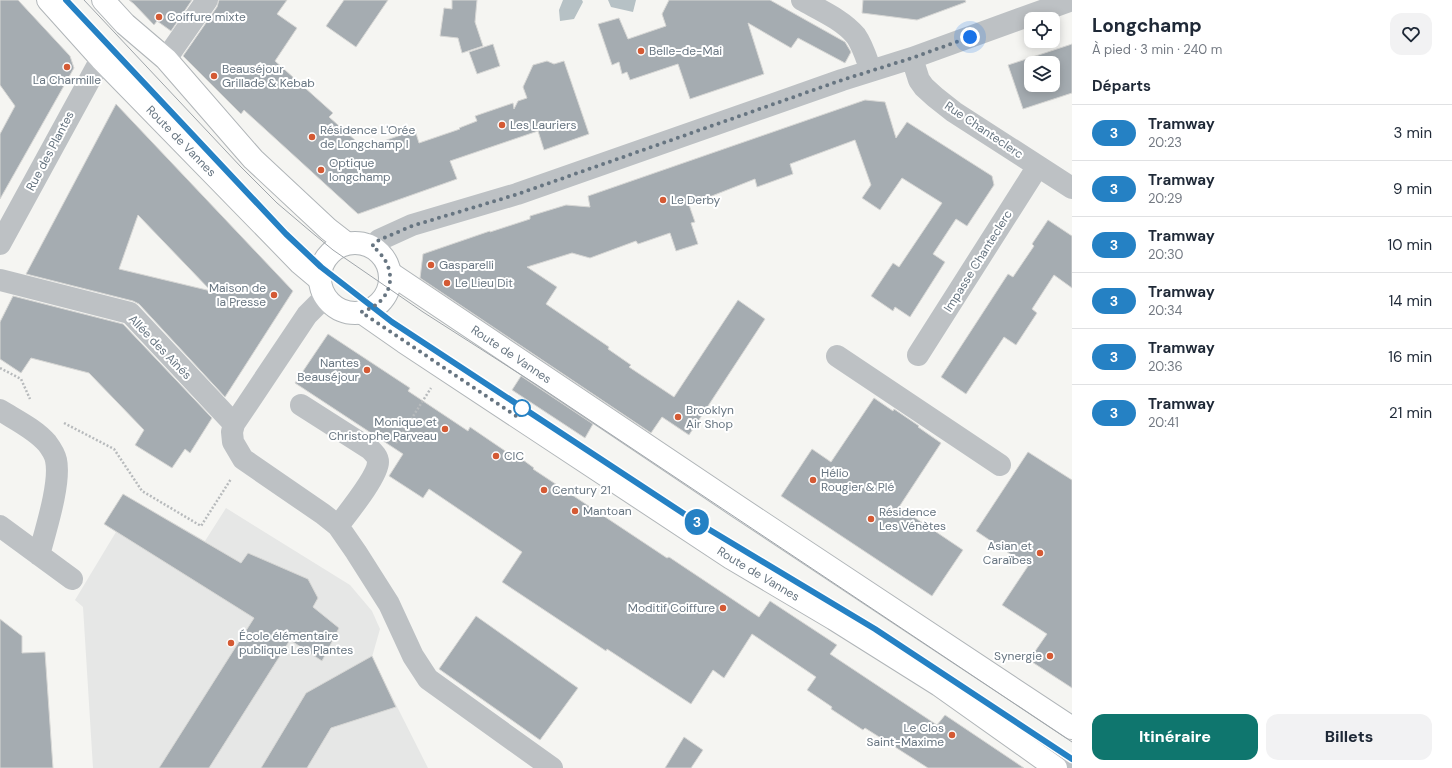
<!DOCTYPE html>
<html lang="fr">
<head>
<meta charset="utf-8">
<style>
	:root { --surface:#fff; --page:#f2f2f3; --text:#1f2937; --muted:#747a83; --line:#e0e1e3; --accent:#0f766e }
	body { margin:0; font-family:"DM Sans",sans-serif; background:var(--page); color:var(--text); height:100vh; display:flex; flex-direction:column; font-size:15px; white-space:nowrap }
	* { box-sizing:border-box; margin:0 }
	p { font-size:13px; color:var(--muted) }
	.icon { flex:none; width:22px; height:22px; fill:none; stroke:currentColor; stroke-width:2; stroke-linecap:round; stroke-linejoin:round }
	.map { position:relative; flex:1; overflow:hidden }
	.details { display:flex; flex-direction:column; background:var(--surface); width:380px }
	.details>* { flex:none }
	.badge { padding:0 8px; border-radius:13px; font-size:14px; line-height:26px }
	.tools { position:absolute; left:1024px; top:12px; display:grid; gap:8px }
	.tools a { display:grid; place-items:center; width:36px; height:36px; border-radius:8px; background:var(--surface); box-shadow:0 2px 10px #0003; font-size:20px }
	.you { position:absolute; width:20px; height:20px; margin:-10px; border:3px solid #fff; border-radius:50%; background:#1a73e8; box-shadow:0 0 0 6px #1a73e833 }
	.map>.badge { position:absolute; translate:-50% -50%; box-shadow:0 0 0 2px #fff }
	h2 { padding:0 20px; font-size:15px; line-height:36px }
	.round { display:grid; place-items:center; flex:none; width:42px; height:42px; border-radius:12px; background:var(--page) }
	.headline { display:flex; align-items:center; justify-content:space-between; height:68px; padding:0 20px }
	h1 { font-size:19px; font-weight:800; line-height:30px }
	.cta { display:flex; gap:8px; margin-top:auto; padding:8px 20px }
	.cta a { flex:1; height:46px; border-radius:12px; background:var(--accent); color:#fff; font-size:16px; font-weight:800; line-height:46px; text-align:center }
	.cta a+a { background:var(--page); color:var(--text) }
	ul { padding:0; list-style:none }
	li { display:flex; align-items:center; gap:12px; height:56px; padding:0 20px; border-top:1px solid var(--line) }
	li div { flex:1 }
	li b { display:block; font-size:15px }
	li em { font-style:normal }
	li .badge { min-width:44px; font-weight:700; text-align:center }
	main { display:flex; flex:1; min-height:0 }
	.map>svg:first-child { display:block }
	.built { fill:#e6e7e6 }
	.water { fill:#b6c1c5 }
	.building { fill:#a5acb1; stroke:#d7d7d5; fill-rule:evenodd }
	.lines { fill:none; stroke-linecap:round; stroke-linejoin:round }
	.major-casing { stroke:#b0b5b8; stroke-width:24 }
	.path { stroke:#b7babc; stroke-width:2.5; stroke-dasharray:2 2; stroke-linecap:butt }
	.minor { stroke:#bdc1c4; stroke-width:22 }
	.major { stroke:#fff; stroke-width:22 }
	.tram { stroke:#9fa5aa; stroke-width:1 }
	.line-casing { stroke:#fff; stroke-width:9 }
	.line { stroke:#2581c4; stroke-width:6 }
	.walk { stroke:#677581; stroke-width:4; stroke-dasharray:0 7.2 }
	.poi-dot { fill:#d45a34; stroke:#fff; stroke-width:1.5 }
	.stop-dot { fill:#fff; stroke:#2581c4; stroke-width:2 }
	.labels { text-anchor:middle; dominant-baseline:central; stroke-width:4; stroke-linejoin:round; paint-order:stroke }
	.poi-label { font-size:12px; fill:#677581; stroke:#fff; text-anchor:start }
	.street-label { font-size:12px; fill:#677581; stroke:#fff }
</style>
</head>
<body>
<main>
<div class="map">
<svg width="1072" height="768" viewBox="0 0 1072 768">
	<rect width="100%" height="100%" fill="#f5f5f2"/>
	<path class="built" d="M123,494l82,47 21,-33 124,77 22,26 8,18 -8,28 56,111h-335l-10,-161 -8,-7 41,-68 -12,-8z"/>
	<path class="water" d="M563,0h19l1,2 -9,17 -14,2 -1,-11z
		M608,0h28l-3,12 -22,-5z"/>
	<path class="building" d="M0,0h18l52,56 4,12 -74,131v-65l15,-28 -15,-21z
		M129,0h63l-21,31 -14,-10 -3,4 -20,-21z
		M219,0h68l-10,14 20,14 -22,33 58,52 -4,4 35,31 51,-18 4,13 41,-14 -1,-1 18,-7 -2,-5 38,-13 1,6 4,-8 9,-3 -4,-11 10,-22 14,-4 7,3 10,-3 25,73 -45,16 -6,-19 -88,30 7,18 -99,35 -114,-104 -3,4 -58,-58 34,-49z
		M344,0h44l-32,47 -30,-21z
		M452,0h25l-2,22 8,24 -21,7 -4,-15 -18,-2 4,-28 8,1z
		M669,0h101l75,42 6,10 -6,11 -47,-25 -7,10 -43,-25 16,51 -74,25 -12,-35 -48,16 -3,-8 -5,2 -3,-12 -7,3 -14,-41 21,-6 9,21 38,-13 -4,-12z
		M863,0h102l1,2 -49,18 -55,-7z
		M493,44l7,22 -23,8 -8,-22z
		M1072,44v49l-49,16 -15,-44zM1031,63h22v22h-22z
		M865,100l20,2 11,36 11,-16 85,54 2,9 -27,41 -11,-7 -23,35 12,8 -35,55 -15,-10 -2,4 -22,-15 22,-33 6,4 43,-64 -40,-25 -22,32 -18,-12 9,-13 -16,-45 -65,24 3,10 -36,13 -2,-8 -66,26 6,17 -4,1 7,21 -22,7 -6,-18 -32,11 -2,-3 -46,17 -18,-5 -45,14 30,20 -11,17 63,43 -1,2 23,16 -2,2 45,30 64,-97 27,19 -76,116 -27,-18 -11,16 -231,-155 3,-24 67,-23v1l40,-13v-3l36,-11 24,2 -2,-11z
		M116,104l177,187 -68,106 -86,-93 -6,-3 -107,-27zM138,215l73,76 -92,-22z
		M1048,220l24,16v52l-18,-13 -22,34 5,4 -21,32 -12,-8 -38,57 -25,-17 67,-103 5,3 21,-31 -2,-2z
		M13,296l110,28 89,94 -22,35 -5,-4 -13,19 -37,-23 9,-15 -55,-57 -58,-15 -10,15 -21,-14v-37z
		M328,334l82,54 -2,3 60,40 2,-4 47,32 2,-2 15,11 -1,1 134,89 2,-1 90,60 11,-16 67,44 -7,9 107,71 8,-10 79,53h-96l-63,-40 -2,2 -32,-21 1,-2 -25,-17 9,-13 -64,-43 -28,44 -11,-8 -22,34 -84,-55 -1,2 -104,-69 20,-30 -93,-63 -6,9 -34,-22 14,-22 -108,-71z
		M521,376l72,48 -8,14 -73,-48z
		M874,398l19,13 1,-2 25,17 -1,1 23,16 -42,64 64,43 -31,46 -151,-100 31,-47 19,13z
		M1028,452l44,28v208l-43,-28 18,-26 -45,-29 26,-39 -52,-35z
		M123,494l118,69 7,-10 60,26 10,19 -5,9 26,21 -17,33 -32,-21 -81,128h-50l95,-150 -150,-94z
		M476,616l102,72 -38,52 -101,-71z
		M0,619l22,17v17l23,-1 8,116h-53z
		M372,656l24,51 -65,21 -24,40h-46l45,-75z
		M684,737l19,13 -12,18h-26z"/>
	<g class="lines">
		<g class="major-casing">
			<g id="major">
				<path id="s1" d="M48,0l53,59 199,204 19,16"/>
				<path d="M103,0l22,24 41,35 87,100 75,70 18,14"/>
				<circle cx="355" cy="278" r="35"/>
				<path id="s2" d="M390,273l347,233 335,222"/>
				<path id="s3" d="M361,312l43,30 327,216 103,61 105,66 117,83"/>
			</g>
		</g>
		<path class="path" d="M0,368l21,11 9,20
			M64,423l50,26 28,42 59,35 30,-47
			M396,443l35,-55"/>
		<path class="minor" d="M802,0c18,10 41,20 54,36 7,10 11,24 15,35
			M912,58l7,22 5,7 11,10 19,15 118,76
			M166,59l41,-59
			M0,244l101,-185
			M372,247l7,-7 33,-15 105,-31 325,-114 70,-22 160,-58
			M0,280l130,33 104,111
			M325,297l-18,18 -73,109 -2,8 1,10 10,17 80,55 15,12 18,26 33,52 24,52 15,23 124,89
			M918,355l120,-189
			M837,356l163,109
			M301,405l69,44c4,4 8,8 8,13 0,14 -31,52 -40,64
			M0,410c16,10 35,19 47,33 3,4 8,12 9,17 5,23 -11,72 -17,95
			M0,526l72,53
			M1071,768l1,-1"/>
		<use href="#major" class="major"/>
		<path class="tram" d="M66,0l220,234 35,33 71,55 303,199 180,108 197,130
			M84,0l157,167 36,36 33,28 23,19 90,62 114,73 535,357"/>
	</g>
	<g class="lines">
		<g class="line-casing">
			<path id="line" d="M66,0l220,234 35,33 71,55 303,199 180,108 197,130"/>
		</g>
		<use href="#line" class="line"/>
		<path class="walk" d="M522,408l-3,10 -158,-106c34,-10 39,-45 11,-66l7,-6 33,-14 106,-32 324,-114 70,-22 58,-21"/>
	</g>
	<g class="poi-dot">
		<circle cx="159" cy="17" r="4"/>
		<circle cx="641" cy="51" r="4"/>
		<circle cx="67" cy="67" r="4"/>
		<circle cx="214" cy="76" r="4"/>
		<circle cx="502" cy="125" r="4"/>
		<circle cx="312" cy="137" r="4"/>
		<circle cx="321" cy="170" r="4"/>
		<circle cx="663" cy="200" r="4"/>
		<circle cx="431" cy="265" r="4"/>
		<circle cx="447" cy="283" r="4"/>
		<circle cx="274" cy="295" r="4"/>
		<circle cx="367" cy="370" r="4"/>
		<circle cx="678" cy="417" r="4"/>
		<circle cx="445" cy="429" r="4"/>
		<circle cx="496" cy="456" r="4"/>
		<circle cx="813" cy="480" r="4"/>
		<circle cx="544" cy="490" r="4"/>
		<circle cx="575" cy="511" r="4"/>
		<circle cx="871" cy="519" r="4"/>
		<circle cx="1040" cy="553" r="4"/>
		<circle cx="723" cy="608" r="4"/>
		<circle cx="231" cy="643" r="4"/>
		<circle cx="1050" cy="656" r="4"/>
		<circle cx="952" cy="735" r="4"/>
	</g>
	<circle class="stop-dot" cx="522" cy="408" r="8"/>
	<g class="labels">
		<g class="poi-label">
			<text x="167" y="17">Coiffure mixte</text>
			<text x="649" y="51">Belle-de-Mai</text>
			<text x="222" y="69">Beauséjour<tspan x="222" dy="14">Grillade &amp; Kebab</tspan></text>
			<text x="67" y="80" text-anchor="middle">La Charmille</text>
			<text x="510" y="125">Les Lauriers</text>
			<text x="320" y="130">Résidence L'Orée<tspan x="320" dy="14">de Longchamp I</tspan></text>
			<text x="329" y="163">Optique<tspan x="329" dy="14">longchamp</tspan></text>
			<text x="671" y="200">Le Derby</text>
			<text x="439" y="265">Gasparelli</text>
			<text x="455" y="283">Le Lieu Dit</text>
			<text x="266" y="288" text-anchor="end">Maison de<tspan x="266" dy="14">la Presse</tspan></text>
			<text x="359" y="363" text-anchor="end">Nantes<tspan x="359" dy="14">Beauséjour</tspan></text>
			<text x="686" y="410">Brooklyn<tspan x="686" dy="14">Air Shop</tspan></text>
			<text x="437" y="422" text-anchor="end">Monique et<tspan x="437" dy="14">Christophe Parveau</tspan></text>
			<text x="504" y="456">CIC</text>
			<text x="821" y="473">Hélio<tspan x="821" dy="14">Rougier &amp; Plé</tspan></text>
			<text x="552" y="490">Century 21</text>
			<text x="583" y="511">Mantoan</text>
			<text x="879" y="512">Résidence<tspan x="879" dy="14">Les Vénètes</tspan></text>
			<text x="1032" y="546" text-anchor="end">Asian et<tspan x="1032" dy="14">Caraïbes</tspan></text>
			<text x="715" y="608" text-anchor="end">Moditif Coiffure</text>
			<text x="239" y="636">École élémentaire<tspan x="239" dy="14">publique Les Plantes</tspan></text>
			<text x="1042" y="656" text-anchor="end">Synergie</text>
			<text x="944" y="728" text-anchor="end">Le Clos<tspan x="944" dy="14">Saint-Maxime</tspan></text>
		</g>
		<g class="street-label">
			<text transform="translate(984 130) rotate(34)">Rue Chanteclerc</text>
			<text stroke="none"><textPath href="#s1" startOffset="194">Route de Vannes</textPath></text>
			<text transform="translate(50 151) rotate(-62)">Rue des Plantes</text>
			<text transform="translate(978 261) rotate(-58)">Impasse Chanteclerc</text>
			<text transform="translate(160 347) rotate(46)">Allée des Aînés</text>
			<text stroke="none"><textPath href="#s2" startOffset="146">Route de Vannes</textPath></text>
			<text stroke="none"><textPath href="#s3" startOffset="476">Route de Vannes</textPath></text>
		</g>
	</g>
</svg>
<div class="tools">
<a><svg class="icon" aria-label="locate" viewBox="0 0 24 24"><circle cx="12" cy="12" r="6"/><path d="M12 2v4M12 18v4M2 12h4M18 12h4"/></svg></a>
<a><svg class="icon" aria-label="layers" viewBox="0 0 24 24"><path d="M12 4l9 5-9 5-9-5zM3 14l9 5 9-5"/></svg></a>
</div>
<div class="you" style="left:970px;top:37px"></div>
<b class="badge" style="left:697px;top:522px;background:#2581c4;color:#fff">3</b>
</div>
<section class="details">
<div class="headline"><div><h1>Longchamp</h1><p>À pied · 3 min · 240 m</p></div><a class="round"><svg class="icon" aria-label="heart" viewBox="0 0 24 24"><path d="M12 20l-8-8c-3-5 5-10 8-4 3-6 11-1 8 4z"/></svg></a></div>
<h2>Départs</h2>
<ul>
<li><span class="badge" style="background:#2581c4;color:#fff">3</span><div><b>Tramway</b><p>20:23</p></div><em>3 min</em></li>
<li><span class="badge" style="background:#2581c4;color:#fff">3</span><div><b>Tramway</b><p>20:29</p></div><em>9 min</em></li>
<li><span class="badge" style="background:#2581c4;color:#fff">3</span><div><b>Tramway</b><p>20:30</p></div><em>10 min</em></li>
<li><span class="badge" style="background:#2581c4;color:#fff">3</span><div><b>Tramway</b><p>20:34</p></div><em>14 min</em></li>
<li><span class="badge" style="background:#2581c4;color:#fff">3</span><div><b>Tramway</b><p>20:36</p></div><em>16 min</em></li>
<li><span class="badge" style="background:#2581c4;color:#fff">3</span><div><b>Tramway</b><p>20:41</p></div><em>21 min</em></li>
</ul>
<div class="cta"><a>Itinéraire</a><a>Billets</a></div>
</section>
</main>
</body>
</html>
